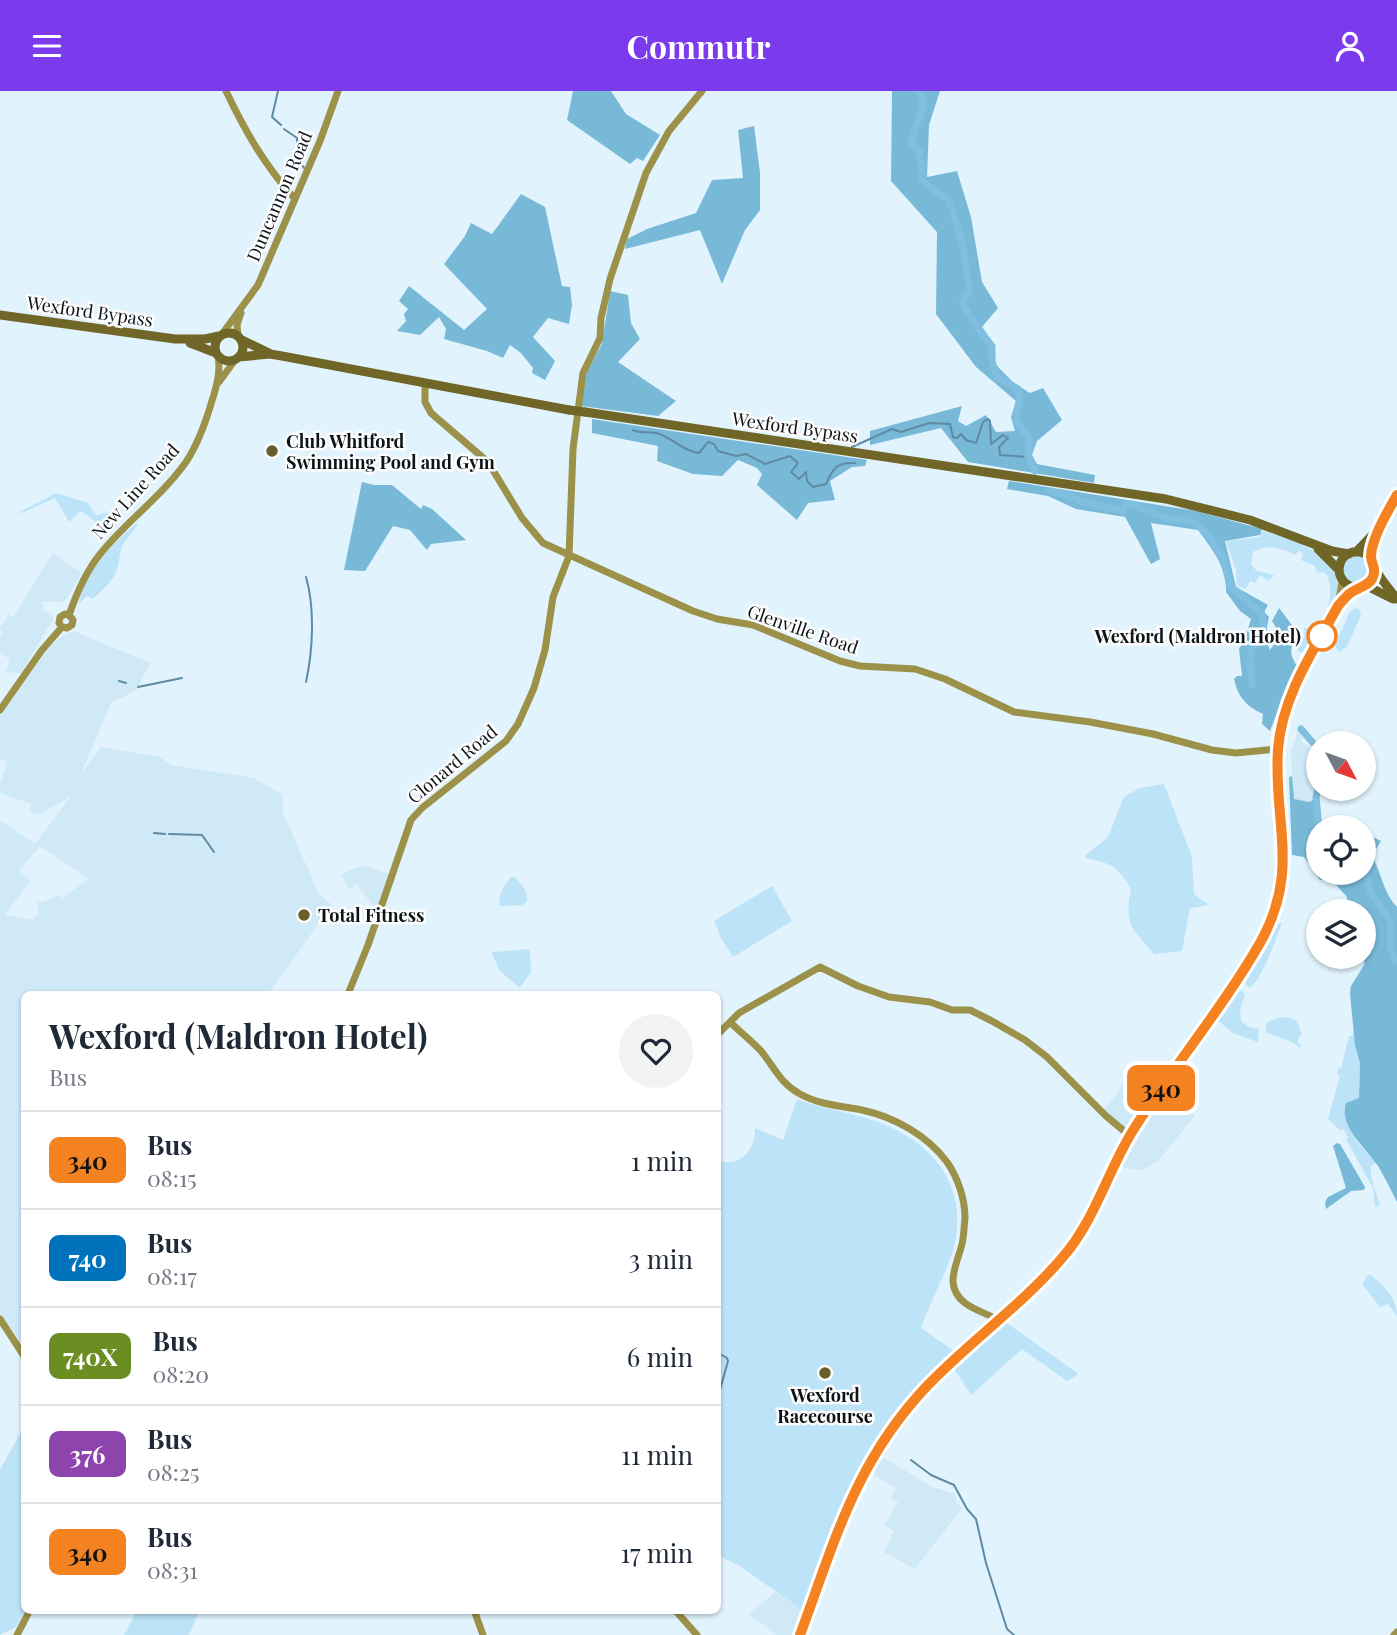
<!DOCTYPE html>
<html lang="en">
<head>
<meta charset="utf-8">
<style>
	:root { --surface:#fff; --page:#f2f2f3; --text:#1f2937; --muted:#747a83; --line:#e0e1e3; --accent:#7c3aed }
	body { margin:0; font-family:"Playfair Display",serif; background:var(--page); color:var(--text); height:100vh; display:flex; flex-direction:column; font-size:26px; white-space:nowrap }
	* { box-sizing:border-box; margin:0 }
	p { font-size:23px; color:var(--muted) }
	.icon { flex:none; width:38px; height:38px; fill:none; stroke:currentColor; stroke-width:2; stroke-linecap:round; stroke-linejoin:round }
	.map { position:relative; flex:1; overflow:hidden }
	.side { position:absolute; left:21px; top:900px; width:700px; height:623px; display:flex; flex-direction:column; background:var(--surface); border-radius:10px; box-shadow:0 2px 5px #0004 }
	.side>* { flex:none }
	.badge { padding:0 14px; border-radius:10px; font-size:24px; line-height:46px }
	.needle { width:46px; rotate:131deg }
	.fabs { position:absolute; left:1306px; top:640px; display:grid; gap:14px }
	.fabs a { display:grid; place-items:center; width:70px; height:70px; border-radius:50%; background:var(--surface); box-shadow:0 2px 5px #0004; font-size:35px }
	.map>.badge { position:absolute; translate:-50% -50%; box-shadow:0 0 0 4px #fff }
	.round { display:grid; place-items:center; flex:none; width:74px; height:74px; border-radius:37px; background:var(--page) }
	.head { display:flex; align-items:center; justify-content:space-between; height:119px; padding:0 28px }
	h1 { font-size:33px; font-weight:700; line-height:52px }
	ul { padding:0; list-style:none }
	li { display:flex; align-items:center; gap:21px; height:98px; padding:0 28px; border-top:2px solid var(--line) }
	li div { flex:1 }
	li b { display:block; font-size:26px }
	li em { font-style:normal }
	li .badge { min-width:77px; font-weight:700; text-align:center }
	header { display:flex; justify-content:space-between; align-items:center; height:91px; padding:0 28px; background:var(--accent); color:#fff; font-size:32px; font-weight:700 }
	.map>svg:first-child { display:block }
	.built { fill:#cfe9f7; fill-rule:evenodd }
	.green { fill:#bce3f8 }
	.forest { fill:#79b9d8 }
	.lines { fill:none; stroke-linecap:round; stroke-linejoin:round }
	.stream { stroke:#5e8ba3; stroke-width:2 }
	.river { stroke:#80bfdf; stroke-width:7 }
	.secondary { stroke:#9c9148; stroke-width:7 }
	.highway { stroke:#706627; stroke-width:9 }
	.highway-bridge { stroke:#706627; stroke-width:9 }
	.line-casing { stroke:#fff; stroke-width:16 }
	.line { stroke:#f58220; stroke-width:10 }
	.poi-dot { fill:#675f2c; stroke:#fdfdfd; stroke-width:2.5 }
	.stop-dot { fill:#fff; stroke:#f58220; stroke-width:3.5 }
	.labels { text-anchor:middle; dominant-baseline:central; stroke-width:5; stroke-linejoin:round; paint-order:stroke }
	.street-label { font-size:18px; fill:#0d1316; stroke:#fdfdfd }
	.poi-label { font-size:18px; font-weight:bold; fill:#0d1316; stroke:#fdfdfd; text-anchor:start }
	.stop-label { font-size:18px; font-weight:bold; fill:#0d1316; stroke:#fdfdfd; text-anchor:end }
</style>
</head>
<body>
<header><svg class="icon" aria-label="menu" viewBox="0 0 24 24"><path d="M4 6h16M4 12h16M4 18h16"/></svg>Commutr<svg class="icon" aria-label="person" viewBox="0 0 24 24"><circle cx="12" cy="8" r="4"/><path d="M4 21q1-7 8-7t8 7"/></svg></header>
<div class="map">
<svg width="1397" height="1544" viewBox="0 0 1397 1544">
	<rect width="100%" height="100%" fill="#e1f3fd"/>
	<path class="built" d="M53,462l29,20 -18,29 -22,-1 1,8 11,9 -33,55 -16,-1 5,-12 -10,-8v-14l3,-5 -3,-5 8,-13 5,2z
		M74,540l76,32 -13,27 -26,13 -30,71 20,-27 59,10 11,8 83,13 28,16 1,19 36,81 13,11 -64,89h-244v354l-24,-36v-492l35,24 36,-48 -33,19 -8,-3 1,-8 -31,-11v-8l7,-24 -7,-2v-43l50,-69 12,-11zM40,755l49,33 -27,19 -4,-3 -4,3 -17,5 2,11 -6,6 -29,-5 27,-34 -12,-10z
		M1298,640l5,2 -2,8 17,12 -3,45 -4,4 -18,-3 -2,-49z
		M367,775l22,8 -12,37 -21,-28 -7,6 -8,-14 14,-7z
		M1131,982l28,14 -30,43 -25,-19z
		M1167,997l28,28 -37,45 -15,9 -25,-3z
		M883,1366l49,30 23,7 1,8 6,6 -47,61 -31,-17 10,-21 -10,-6 14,-23 -7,-4 5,-9 -23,-15z
		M775,1501l27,18 -10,25h-15l-28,-21z"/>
	<path class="green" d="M56,402l32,10 8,12 18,-4 8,6 -12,15 -29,-21 -12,11 -14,-24 -33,15 -2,-1z
		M138,431c-2,9 -11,14 -15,23 -4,7 -3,13 -5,21 -5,16 -15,24 -26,33l-5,-3 -8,7c7,-34 34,-59 59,-81z
		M1263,440c26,7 81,24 74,61 -2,11 -8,21 -13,30 -6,12 -11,23 -19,33l-8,-5 8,-15 -1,-7c21,6 34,-39 21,-55l-8,-1 -2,-6 -14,-6 2,-7 -4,-2 -4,4c-13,-7 -28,-11 -42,-3l-2,13 6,6 17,4 -5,6 -9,-6 -5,8 -5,-2 -4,8 -9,-3 -1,-16 -10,-29 33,-4z
		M1351,464h10l11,10 -7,18 -13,1 -9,-9v-11z
		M1354,517l5,1 2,6 -14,32 -8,5 -4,-6 14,-33z
		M1164,693l28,73 2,37 15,11 -19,3 -8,43 -28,3c-23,-27 -30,-29 -23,-65 -14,-24 -19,-25 -46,-31l1,-3 22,-18 16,-40 16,-9z
		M511,786h4l11,14 1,10 -5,4 -22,1c-3,-10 4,-21 11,-29z
		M772,795l20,35 -59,36 -12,-19 -7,-17z
		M1282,832c-6,15 -21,60 -33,65l-6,-9 32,-55z
		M519,859l9,-1 2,3 1,20 -11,16 -20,-17 -8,-17 1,-2z
		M1239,898l6,5 -5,16 1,11 8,6 10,2 -1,13 -25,-9 -17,-14z
		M1287,926l10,4 5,14 -3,2 -1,7h3l-1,5c-6,-10 -20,-9 -30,-16l-4,1v-11l12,-5z
		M1353,939l7,33 -1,36 -9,2 -6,9 13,32 19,21 -5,3c-2,9 5,28 9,37l-2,4h-3l-2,-19 -27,-49 2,-2 -5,-8 -3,1 -12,-11 12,-43 -3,-2 1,-6 3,1 8,-33h3z
		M797,1008c25,10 52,13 78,22 52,18 90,58 81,116 -4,27 -26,64 -35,91l33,23c-41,41 -77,83 -104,135 -20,40 -32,83 -48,124l-62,-44 -22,-11v-394c23,5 37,-9 37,-33l28,12z
		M1368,1184h3c13,12 26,22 26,41l-9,-12 -8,3 -18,-23z
		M1004,1230l73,52v2l-10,6 -45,-32 -51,46 -18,-28z
		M22,1339l2,1 2,179 -10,17 -16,8v-165z
		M137,1519h63l-11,25h-65z"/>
	<path class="forest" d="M573,0h38l15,23 34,21 -17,26 -6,-3 -7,6 -63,-44z
		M892,0h48l-11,34 -2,52 30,-6 14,46 11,65 16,26 -16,19 13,18v19l19,19 16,10 13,-5 19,32 -25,21 -5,14 5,9 58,11 -1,8 -126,-21 -27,-34 -71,17v-14l92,-25 -4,15 8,5 20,-11 10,17 19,-1 -4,-14 5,-16 -40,-34 -40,-53 1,-82 -46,-51z
		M754,35l6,47v37l-15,20 -23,54 -22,-54 -75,19 2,-10 20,-10 49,-16 16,-33 31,-2 -5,-48z
		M521,103l24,13 17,79 8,1 2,18 -3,19 -21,-6 -15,19 22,24 -10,19 -13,-7 1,-5 -12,-15 -11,-8 -7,13 -16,-7 -43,-12 2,-10 -7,-12 -19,18 -23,-4 9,-10 -2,-7 4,-5 -9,-8 10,-15 55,44 23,-21 -43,-45 21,-28 6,-13 21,11z
		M610,200l18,4 3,28 9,16 -22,23 58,39 -18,15 -77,-10 6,-35 15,-27z
		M592,328l275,41 -2,6 -13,1 -22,14 5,19 -27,3 -11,17 -40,-35 5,-11 -5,-6 -19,-8 -16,16 -29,-2 -36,-13 1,-15 -66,-13z
		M1009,390l187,30 66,18 -2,6 -35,6 11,46 32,18 -4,7 5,5 -4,20 5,13 11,-15 -9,-14 7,-13 19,25c-8,15 -10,20 0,34l-14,28 -14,36 -8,-7 1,-10c-17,-8 -25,-17 -29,-35l3,-3h5l-3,-27 6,-9 6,-21 -11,-8 -14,-19c1,-25 -14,-43 -28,-62l-47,-7 9,36 -9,5 -26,-47 -49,-8 -28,-13 -41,-7z
		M362,391l12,3h18l29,24 2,-4 9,4 34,31 -35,4 -4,6 -17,-20 -17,-4 -28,45 -21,-1z
		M1292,685l2,23 16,3 6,-5 3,31 -1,45h45v-41l18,9 -9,15c10,18 11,36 25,51v295c-6,-12 -12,-24 -19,-36 -11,-17 -40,-40 -32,-63l13,-5 1,-35 -5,-18 -5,-51 1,-8 13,-21 4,-34 -5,-3v-16h-17l1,-15 -10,-11 -1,-7 -16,1 -16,-23 -12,-2 -3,-78z
		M1337,1052l3,1 25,43 -1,3 -13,1 -25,18 -1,-7 3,-5 18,-9 -13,-42z"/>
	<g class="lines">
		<path class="stream" d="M278,0l-6,26 9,8
			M284,38l13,9v19l7,11
			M633,339c8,4 14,1 23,3 16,4 26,18 43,20l9,-11 6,2 4,7 18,5 10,-2 19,10 25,-8 8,7 -7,9 8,7 7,-7 1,9 6,6 13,-3c7,-16 11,-22 29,-21
			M852,356l40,-18 9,3 28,-9 21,1 3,13 4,1 4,-4 5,6 10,3 7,-21 5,-3 2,2 1,23 12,-9 5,3 -9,9 1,8 28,2
			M119,590l7,2
			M306,591c7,-32 9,-74 0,-105
			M138,596l44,-9
			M154,742l11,1
			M169,743l33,1 12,17
			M718,1262l9,5 1,3 -10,36
			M911,1369l20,15 23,10 13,24 9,10 10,44 21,66 7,6"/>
		<path class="river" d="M919,0l5,13 -14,40 10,8 2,27 12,12 15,8 13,43 8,49 -8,11c8,16 18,31 30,44v15l5,16 21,12 2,9 -5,21 15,20 -2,18 7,14
			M1050,400l25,7 8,4 40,9 2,-7h6l37,15h16l13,5 10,10 16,23 7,29 32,28 2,19 -12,15 -2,13 2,24
			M1301,638l13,15
			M1318,698l-2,8 3,31
			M1363,772l8,30 20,29 -1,27 5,12h2"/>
		<path class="secondary" d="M226,0c19,40 39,75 69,108
			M222,243l36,-49 62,-144 18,-50
			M238,244l-1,-10 4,-12
			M219,291l16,-22
			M425,292v19l6,11 57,49 34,56 21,25 150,68 24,8 36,6 87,36 20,5 55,3 30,10 69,33 76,10 63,12 59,16 24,3 42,-4
			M1338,515l4,-25
			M69,524c8,-23 17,-44 32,-62 26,-32 61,-57 85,-91 12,-18 19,-38 25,-58 5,-16 10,-31 7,-48
			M62,536l5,1 5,-3 1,-5 -4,-5
			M62,536l-3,-4 1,-6 5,-3 4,1
			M0,619l42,-60 20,-23
			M348,903l20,-49 43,-125 11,-12 84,-67 12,-17 16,-36 11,-38 8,-53 16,-41 4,-107 10,-76 17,-35 1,-20 9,-39 36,-106 23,-42 33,-40
			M730,931c10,10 22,19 31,29 14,17 19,32 39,43 20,11 41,12 62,16 32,7 65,25 85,52 11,16 18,37 18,56 -1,8 -1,18 -3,26 -5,21 -19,42 3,59 9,7 23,11 33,17
			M718,943l21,-21 81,-46 38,19 31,11 41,5 22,8h18l22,11 33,19 22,17 59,59 24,20
			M0,1228l24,37
			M474,1519l9,25
			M675,1519l22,25
			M17,1544l13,-25
			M799,1544c35,-93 58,-174 129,-249 42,-45 93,-81 134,-127 31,-35 45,-83 68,-123 41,-71 101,-131 136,-205 32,-66 7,-116 12,-182 3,-38 21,-70 38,-103 12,-22 21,-43 43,-58
			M1394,1544l3,-3"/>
		<path class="highway" d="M0,224l175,24h30l14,-3
			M215 256a14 14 0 1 1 28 0a14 14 0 1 1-28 0Z
			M242,249l27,13
			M190,252l26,10
			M239,266l31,-3 12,2 287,54
			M585,321l581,87 84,21 82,31 17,3
			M1318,458l21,21
			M1356,461l21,-22
			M1371,468l10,-33 16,-31
			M1374,477l-4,13 -11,7c-30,-2 -23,-40 1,-36 4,1 7,3 9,5 4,5 5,10 8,15 6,10 13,18 20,27
			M1365,494l28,14"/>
		<path class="highway-bridge" d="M569,319l16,2"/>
	</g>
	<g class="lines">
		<g class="line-casing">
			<path id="line" d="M800,1544c35,-94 55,-173 127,-249 43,-45 95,-81 135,-128 32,-36 45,-85 70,-126 40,-64 90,-123 128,-189 41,-73 13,-120 18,-194 4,-52 35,-98 60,-143 3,-4 7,-8 11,-12 7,-6 18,-7 23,-15 5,-9 0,-14 -1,-22 0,-18 17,-46 26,-62"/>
		</g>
		<use href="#line" class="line"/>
	</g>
	<g class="poi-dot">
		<circle cx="272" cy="360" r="7"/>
		<circle cx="304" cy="824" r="7"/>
		<circle cx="825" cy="1282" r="7"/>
	</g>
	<circle class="stop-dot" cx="1322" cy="545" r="14"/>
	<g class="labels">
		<g class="street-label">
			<text transform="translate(279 105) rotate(-67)">Duncannon Road</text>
			<text transform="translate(90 220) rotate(8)">Wexford Bypass</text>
			<text transform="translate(795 336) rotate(8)">Wexford Bypass</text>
			<text transform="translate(135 400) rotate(-48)">New Line Road</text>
			<text transform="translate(803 538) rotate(19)">Glenville Road</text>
			<text transform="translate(452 673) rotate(-40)">Clonard Road</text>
		</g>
		<g class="poi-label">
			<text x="286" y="350">Club Whitford<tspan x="286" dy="21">Swimming Pool and Gym</tspan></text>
			<text x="318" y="824">Total Fitness</text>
			<text x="825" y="1304" text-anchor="middle">Wexford<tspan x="825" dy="21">Racecourse</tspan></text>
		</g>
		<g class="stop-label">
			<text x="1301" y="545">Wexford (Maldron Hotel)</text>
		</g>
	</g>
</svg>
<div class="fabs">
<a><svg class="needle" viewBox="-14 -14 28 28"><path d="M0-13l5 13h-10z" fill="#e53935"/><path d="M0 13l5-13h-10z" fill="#747a83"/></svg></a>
<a><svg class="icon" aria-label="locate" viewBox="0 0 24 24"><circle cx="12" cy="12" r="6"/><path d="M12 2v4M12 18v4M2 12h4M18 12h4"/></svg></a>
<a><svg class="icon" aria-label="layers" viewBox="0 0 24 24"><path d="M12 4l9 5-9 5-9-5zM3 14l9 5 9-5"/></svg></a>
</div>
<b class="badge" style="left:1161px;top:997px;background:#f58220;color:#111">340</b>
<section class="side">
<div class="head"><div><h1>Wexford (Maldron Hotel)</h1><p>Bus</p></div><a class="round"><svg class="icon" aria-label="heart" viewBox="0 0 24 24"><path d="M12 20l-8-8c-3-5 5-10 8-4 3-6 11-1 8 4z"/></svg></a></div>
<ul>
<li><span class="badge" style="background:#f58220;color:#111">340</span><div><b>Bus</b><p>08:15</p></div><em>1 min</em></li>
<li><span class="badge" style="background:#0072bc;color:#fff">740</span><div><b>Bus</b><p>08:17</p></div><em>3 min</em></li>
<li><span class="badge" style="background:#6b8e23;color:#fff">740X</span><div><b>Bus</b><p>08:20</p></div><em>6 min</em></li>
<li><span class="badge" style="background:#8e44ad;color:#fff">376</span><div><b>Bus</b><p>08:25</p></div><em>11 min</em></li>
<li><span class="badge" style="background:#f58220;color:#111">340</span><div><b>Bus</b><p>08:31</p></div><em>17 min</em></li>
</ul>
</section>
</div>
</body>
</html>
